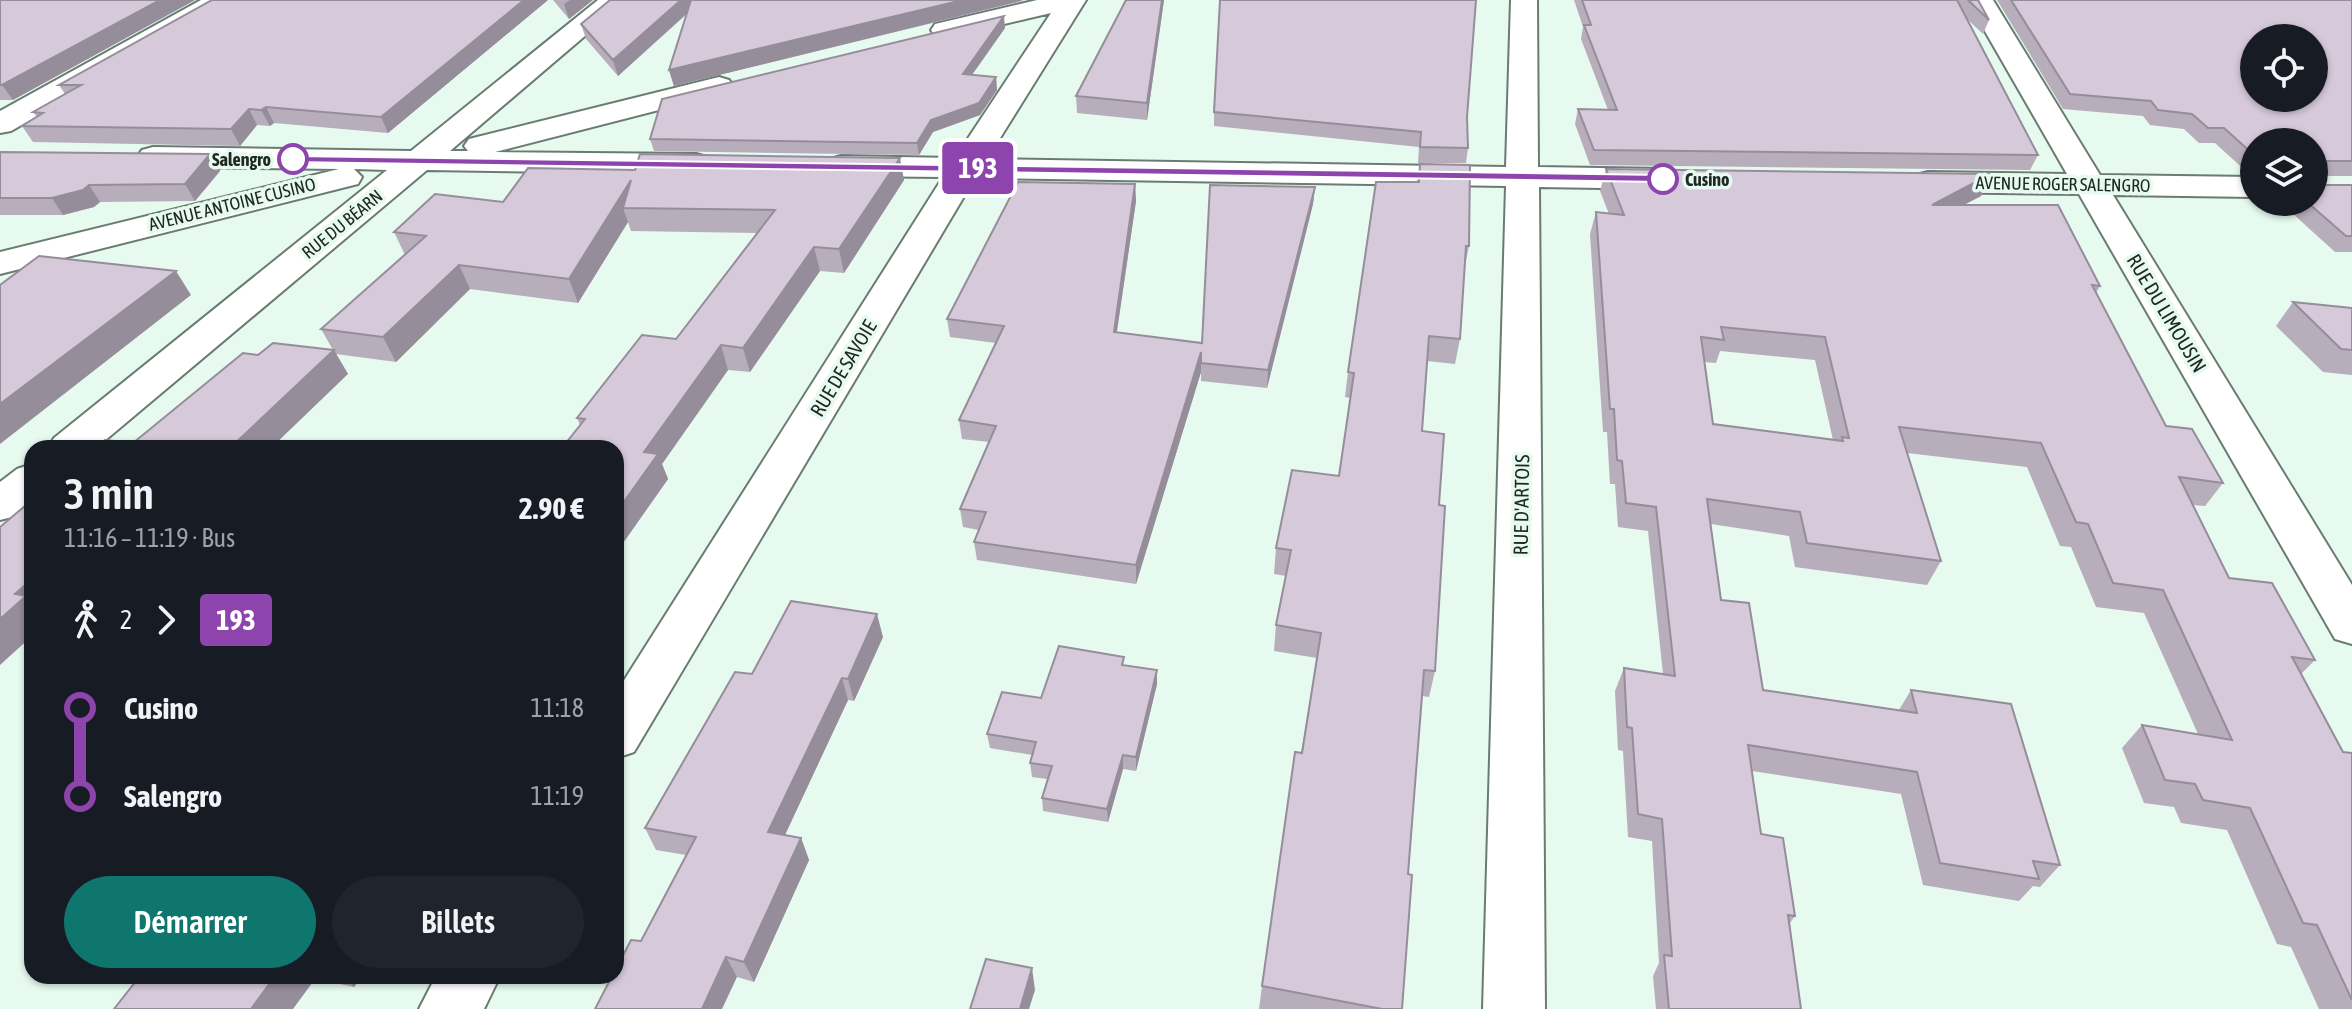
<!DOCTYPE html>
<html lang="fr">
<head>
<meta charset="utf-8">
<style>
	:root { --surface:#171b24; --page:#20242c; --text:#f1f3f6; --muted:#9ea1a6; --accent:#0f766e }
	body { margin:0; font-family:"Asap Condensed",sans-serif; background:var(--page); color:var(--text); height:100vh; display:flex; flex-direction:column; font-size:30px; white-space:nowrap }
	* { box-sizing:border-box; margin:0 }
	p { font-size:26px; color:var(--muted) }
	.icon { flex:none; width:44px; height:44px; fill:none; stroke:currentColor; stroke-width:2; stroke-linecap:round; stroke-linejoin:round }
	.map { position:relative; flex:1; overflow:hidden }
	.details { position:absolute; left:24px; top:440px; width:600px; height:544px; display:flex; flex-direction:column; background:var(--surface); border-radius:24px; box-shadow:0 2px 6px #0004 }
	.details>* { flex:none }
	.badge { padding:0 16px; border-radius:6px; font-size:28px; line-height:52px }
	.controls { position:absolute; left:2240px; top:24px; display:grid; gap:16px }
	.controls a { display:grid; place-items:center; width:88px; height:88px; border-radius:50%; background:var(--surface); box-shadow:0 2px 6px #0004; font-size:40px }
	.map>.badge { position:absolute; translate:-50% -50%; box-shadow:0 0 0 4px #fff }
	.legs { display:flex; align-items:center; gap:12px; height:88px; padding:0 40px; font-size:26px }
	.legs p { margin-inline-start:auto }
	.head { display:flex; align-items:center; justify-content:space-between; height:136px; padding:0 40px }
	h1 { font-size:44px; font-weight:600; line-height:60px }
	.button { display:flex; gap:16px; margin-top:auto; padding:16px 40px }
	.button a { flex:1; height:92px; border-radius:48px; background:var(--accent); color:#fff; font-size:32px; font-weight:600; line-height:92px; text-align:center }
	.button a+a { background:var(--page); color:var(--text) }
	ul { padding:0 40px; list-style:none }
	li { display:flex; align-items:center; gap:28px; height:88px; font-size:30px }
	li i { display:grid; place-items:center; width:12px; height:100%; margin:0 10px; background:currentColor }
	li i::after { content:''; width:20px; height:20px; margin:-10px; border:6px solid; border-radius:50%; background:var(--surface) }
	li p { margin-inline-start:auto }
	li:first-child i { background:linear-gradient(#0000 50%,currentColor 0) }
	li:last-child i { background:linear-gradient(currentColor 50%,#0000 0) }
	.map>svg:first-child { display:block }
	.lines { fill:none; stroke-linecap:round; stroke-linejoin:round }
	.street-casing { stroke:#6a7c72; stroke-width:4 }
	.street { fill:#fff; fill-rule:evenodd }
	.wall { fill:#b7adbb; fill-rule:evenodd }
	.shaded-wall { fill:#958d99 }
	.building { fill:#d5c9da; stroke:#958d99; stroke-width:2; fill-rule:evenodd }
	.line-1 { fill:#8e44ad; stroke:#fff; stroke-width:2 }
	.stop-1-dot { fill:#fff; stroke:#8e44ad; stroke-width:4 }
	.labels { text-anchor:middle; dominant-baseline:central; stroke-width:7; stroke-linejoin:round; paint-order:stroke }
	.far-stop-label { font-size:18px; font-weight:bold; fill:#202824; stroke:#e6faef; text-anchor:end }
	.far-street-label { font-size:18px; fill:#202824; stroke:#e6faef }
	.street-label { font-size:20px; fill:#202824; stroke:#e6faef }
</style>
</head>
<body>
<div class="map">
<svg width="2352" height="1009" viewBox="0 0 2352 1009">
	<rect width="100%" height="100%" fill="#e6faef"/>
	<g class="lines">
		<g class="street-casing">
			<path id="street" d="M201,0h32l-4,6 -218,125 -11,2v-22z
				M598,0h29l-177,151h18l-4,-5 5,-7 250,-62 10,3 5,6 -5,6 -234,60 201,2 11,3 5,7 -5,7 -11,3 -269,-4 -331,278h-48l6,-10 333,-268 -33,-1 8,8 -4,7 -358,90v-22l339,-83 -186,-2 -11,-3 -5,-7 5,-7 11,-3 258,4z
				M1037,0h49l-99,159 519,8 5,-167h26l1,167 126,2 12,3 4,7 -4,7 -12,3 -125,-2 6,822h-62l23,-823 -531,-8 -341,574 -18,6v-65l327,-516 -102,-1 -11,-3 -5,-7 5,-7 11,-3 114,2 96,-145 -106,25 -10,-2 -4,-6 4,-6z
				M1967,0h26l107,175 154,2v20l-141,-2 239,390v59l-17,-5 -256,-445 -151,-2 -12,-3 -4,-7 4,-7 12,-3 139,2z
				M32,464v38l-16,14 -16,4v-38l17,-13z
				M436,976h64l-16,33h-65z"/>
		</g>
		<use href="#street" class="street"/>
	</g>
	<path class="wall" d="M0,0h195l-182,100h-13z
		M548,0l-160,133 -114,-10 -4,3 -13,-1 -17,21 -207,-4 -11,-16 15,-9 -4,-5 32,-18 -6,-9z
		M553,0h40l-24,19z
		M610,0l413,1 -349,85 -5,-16 18,-56 -69,62 -32,-37 -5,-15z
		M1126,0h38l-17,120 -70,-7 -1,-17z
		M1574,0h404l11,20 -6,14 -17,-16 72,137 -8,15 -440,-5 -15,-41 3,-15 30,1 -27,-71 2,-12z
		M1997,0h355v176h-30v9h30v67h-17l-55,-50h34l-60,-60v33l-5,-1 -34,-31h-16l-15,-14 -34,-4 -7,-9 -80,-7z
		M1005,28l-33,47 24,2 1,13 -17,25 -47,17 -14,23 -265,-4 -4,-12z
		M1214,112l253,5 1,31 -2,15h-48l1,-16 -205,-21z
		M0,152l210,2 10,17 -25,30 -95,1 -6,5 -31,8h-63z
		M1420,164l49,82 -5,25 -4,68 -5,25 -28,-3 -5,70 17,74 -4,166 -6,26 -7,-1 -14,178 -6,135h-143l3,-23 55,-328 -43,-7 2,-26 10,-49 -12,-2 2,-26 63,-72 11,-78 -5,-1 3,-25 69,-190z
		M1606,169l385,5 -10,22 -18,9 137,81 -4,7 70,133 57,57 -18,23 -12,-1 36,73 86,82 -14,14 42,78 9,1v256h-33l-28,-62 -14,-3 -50,-114 -46,-7 -7,-16 -30,-4 -22,-55 20,-23 56,9 -54,-121 -48,-6 -25,-60 -11,-1 -33,-79 -120,-14 34,108 -14,24 -132,-18 -6,-31 -78,-12 10,76 42,90 136,20 12,-20 149,175 -20,22 -7,-1 -14,15 -96,-16 -22,-91 -149,-23 9,63 34,82 -5,7 11,86h-145l-3,-33 6,-13 -7,-122 -24,-4 -5,-86 -5,-1 -3,-59 9,-23 39,6 -15,-143 -30,-4 -3,-43h-5l-3,-52h-4l-13,-198 6,-22 13,2 -9,-23zM1720,351l95,9 18,80 -120,-16 -9,-62 12,1z
		M904,180l-60,93 -24,-2 -70,101 -22,-2 -66,94 6,15 -52,74v-105l-36,-23 -3,-7 99,-79 81,-106 -126,-2 -3,-9 -50,81 -108,-14 -74,73 -60,-8 12,20 -215,69 200,-93 -12,-21 84,-74 -11,-23 109,-30z
		M1135,184l1,17 -19,131 85,11 113,-156 -2,17 -46,184 -66,-7v-9l-65,212 -159,-24 -3,-18 5,-12 -16,-3 -3,-18 29,-67 -27,-3 -3,-19 37,-77 -46,-6 -3,-18z
		M2293,302l59,6v67l-29,-3 -47,-46z
		M883,637l-29,64 -6,-1 -63,135 16,3 8,22 -55,122 -17,-5 -96,-36 45,-86 -30,-5 -11,-22 107,-154z
		M1125,665l32,5v14l-21,87 -13,-2 -15,53 -65,-11 -1,-13 5,-19 -15,-2 -2,-14 2,-8 -42,-7 -3,-14 54,-36z
		M140,976h222l-8,11 -39,-8z"/>
	<path class="shaded-wall" d="M160,0h35l-182,100 -11,-15z
		M524,0h24l-160,133 -7,-16z
		M570,0h23l-24,19 -5,-15z
		M681,0h16l1,3 -80,73 -5,-16z
		M963,0h61l-350,86 -5,-16z
		M1162,0h2l-17,120v-17z
		M1004,16l1,12 -41,58 -1,-12z
		M996,77l1,13 -17,25 -47,17 -14,23 -2,-12 14,-23z
		M266,107l8,16 -4,3 -9,-16z
		M249,109l8,16 -17,21 -9,-17z
		M210,154l10,17 -25,30 -10,-17z
		M900,158l4,22 -60,93 -5,-24z
		M1991,174l-10,22 -59,31 10,-22z
		M631,180l-8,28 5,14 -50,81 -9,-24z
		M1135,184l1,17 -22,149v-18z
		M89,185l11,17 -6,5 -31,8 -11,-17z
		M1315,187l-2,17 -46,184 1,-18z
		M814,247l6,24 -70,101 -7,-24z
		M459,265l11,24 -74,73 -13,-25z
		M176,271l15,24 -191,149v-40z
		M721,345l7,25 -66,94 6,15 -52,74v-40l28,-61z
		M334,350l14,24 -77,74h-41z
		M1201,352v20l-65,212v-19z
		M32,579v57l-32,29v-46l15,-25z
		M877,614l6,23 -29,64 -6,-22z
		M1157,670v14l-21,87v-14z
		M842,678l6,22 -72,154 -8,-22z
		M1123,755v14l-15,53 -1,-13z
		M801,838l8,22 -55,122 -10,-20z
		M726,957l11,20 -15,32h-20z
		M1032,968l3,22 -6,19h-9z
		M275,976h37l3,3 -22,30h-42z
		M344,976h18l-8,11z"/>
	<path class="building" d="M0,0h160l-158,85h-2z
		M212,0h312l-143,117 -115,-10 -5,3 -12,-1 -18,20 -209,-3 21,-13 -10,-1 48,-27h-22z
		M610,0h71l-68,60 -32,-36z
		M691,0h272l-294,70z
		M1126,0h36l-15,103 -71,-7z
		M1220,0h256l-9,117 1,31 -48,-1 1,-15 -207,-20z
		M1582,0h375l81,155 -444,-5 -16,-41 39,1 -33,-85h7z
		M1968,0h10l11,20z
		M2011,0h341v161h-30v24h30v51h-6l-39,-34h7v-60h-60v13l-30,-27h-16l-16,-14 -34,-4 -7,-9 -81,-7zM2254,38h60v60h-60z
		M1004,16l-41,58 33,3 -17,26 -48,17 -14,23 -267,-4 12,-40z
		M0,152l210,2 -25,30 -96,1 -6,5 -31,8h-52z
		M640,154l260,4 -61,91 -25,-2 -71,101 -22,-3 -77,107 14,2 -42,59v-65h-54l23,-29 -8,-1 65,-83 34,4 99,-129 -152,-2 8,-28 -62,99 -110,-14 -76,72 -62,-8 105,-93 -32,-4 41,-38 68,8 25,-34 107,2z
		M1420,164l50,1 -1,81h-3l-6,93 -31,-3 -7,95 22,3 -5,71 6,1 -10,165 -11,-1 -16,204 4,1 -10,134h-20l-120,-23 33,-234 7,1 19,-120 -45,-8 15,-75 -15,-2 16,-78 47,6 15,-103 -6,-1 28,-190h43z
		M1606,169l385,5 -59,31h126l42,81 -8,-1 74,141 26,3 31,54 -44,-6 50,101 43,5 43,77 -23,-3 51,95 9,1v247l-35,-75 -14,-2 -53,-115 -47,-8 -8,-16 -30,-4 -23,-55 90,15 -69,-150 -50,-7 -25,-59 -12,-2 -35,-79 -142,-16 42,134 -134,-18 -7,-31 -93,-13 14,101 28,3 14,87 154,23 -6,-23 100,14 49,161 -27,-4 6,18 -99,-16 -23,-91 -169,-27 13,89 22,4 12,78 -7,-1 13,94h-132l-5,-54 8,1 -10,-137 -24,-5 -6,-86 -5,-1 -3,-59 51,8 -19,-169 -30,-4 -4,-42 -5,-1 -3,-51h-4l-14,-197 28,3zM1721,327l104,10 24,101 -7,-1 1,4 -130,-17 -12,-87 23,3z
		M1018,182l117,2 -21,148 88,11 8,-158 105,2 -47,183 -67,-7v-11l-65,213 -162,-23 12,-30 -26,-3 36,-83 -37,-6 45,-94 -57,-7z
		M39,256l137,15 -176,133v-119z
		M2293,302l59,6v42l-11,-1z
		M273,343l61,7 -104,98h-135l10,-8 28,3 110,-90 15,2z
		M32,500v79l-17,15 11,2 -26,23v-92z
		M791,601l86,13 -29,65 -6,-1 -74,154 33,6 -57,124 -18,-5 -24,52h-107l17,-33h4v-7l15,-29 10,1 55,-104 -51,-9 90,-156 17,2z
		M1059,646l65,11 -2,8 35,5 -21,87 -13,-2 -16,54 -65,-11 10,-32 -22,-3 6,-21 -49,-8 15,-42 39,6z
		M986,959l46,9 -12,41h-50z
		M140,976h135l-24,33h-137z"/>
	<path class="line-1" d="M293,156l1370,19 6,4 -6,3 -1374,-20v-5z"/>
	<g class="stop-1-dot">
		<circle cx="293" cy="159" r="14"/>
		<circle cx="1663" cy="179" r="14"/>
	</g>
	<g class="labels">
		<g class="far-stop-label">
			<text x="271" y="159">Salengro</text>
			<text x="1685" y="179" text-anchor="start">Cusino</text>
		</g>
		<g class="far-street-label">
			<text transform="translate(2063 184) rotate(1)">AVENUE ROGER SALENGRO</text>
			<text transform="translate(232 204) rotate(-14)">AVENUE ANTOINE CUSINO</text>
			<text transform="translate(342 224) rotate(-39)">RUE DU BÉARN</text>
		</g>
		<g class="street-label">
			<text transform="translate(2167 313) rotate(59)">RUE DU LIMOUSIN</text>
			<text transform="translate(843 368) rotate(-59)">RUE DE SAVOIE</text>
			<text transform="translate(1521 505) rotate(-89)">RUE D'ARTOIS</text>
		</g>
	</g>
</svg>
<div class="controls">
<a><svg class="icon" aria-label="locate" viewBox="0 0 24 24"><circle cx="12" cy="12" r="6"/><path d="M12 2v4M12 18v4M2 12h4M18 12h4"/></svg></a>
<a><svg class="icon" aria-label="layers" viewBox="0 0 24 24"><path d="M12 4l9 5-9 5-9-5zM3 14l9 5 9-5"/></svg></a>
</div>
<b class="badge" style="left:978px;top:168px;background:#8e44ad;color:#fff">193</b>
<section class="details">
<div class="head"><div><h1>3 min</h1><p>11:16 – 11:19 · Bus</p></div><b>2.90 €</b></div>
<div class="legs"><svg class="icon" aria-label="walk" viewBox="0 0 24 24"><circle cx="13" cy="4" r="2"/><path d="M13 8l-2 6 4 7M11 14l-3 7M7 12l3-4h3l4 4"/></svg>2<svg class="icon" aria-label="forward" viewBox="0 0 24 24"><path d="M9 5l7 7-7 7"/></svg><b class="badge" style="background:#8e44ad;color:#fff">193</b></div>
<ul>
<li><i style="color:#8e44ad"></i><b>Cusino</b><p>11:18</p></li>
<li><i style="color:#8e44ad"></i><b>Salengro</b><p>11:19</p></li>
</ul>
<div class="button"><a>Démarrer</a><a>Billets</a></div>
</section>
</div>
</body>
</html>
